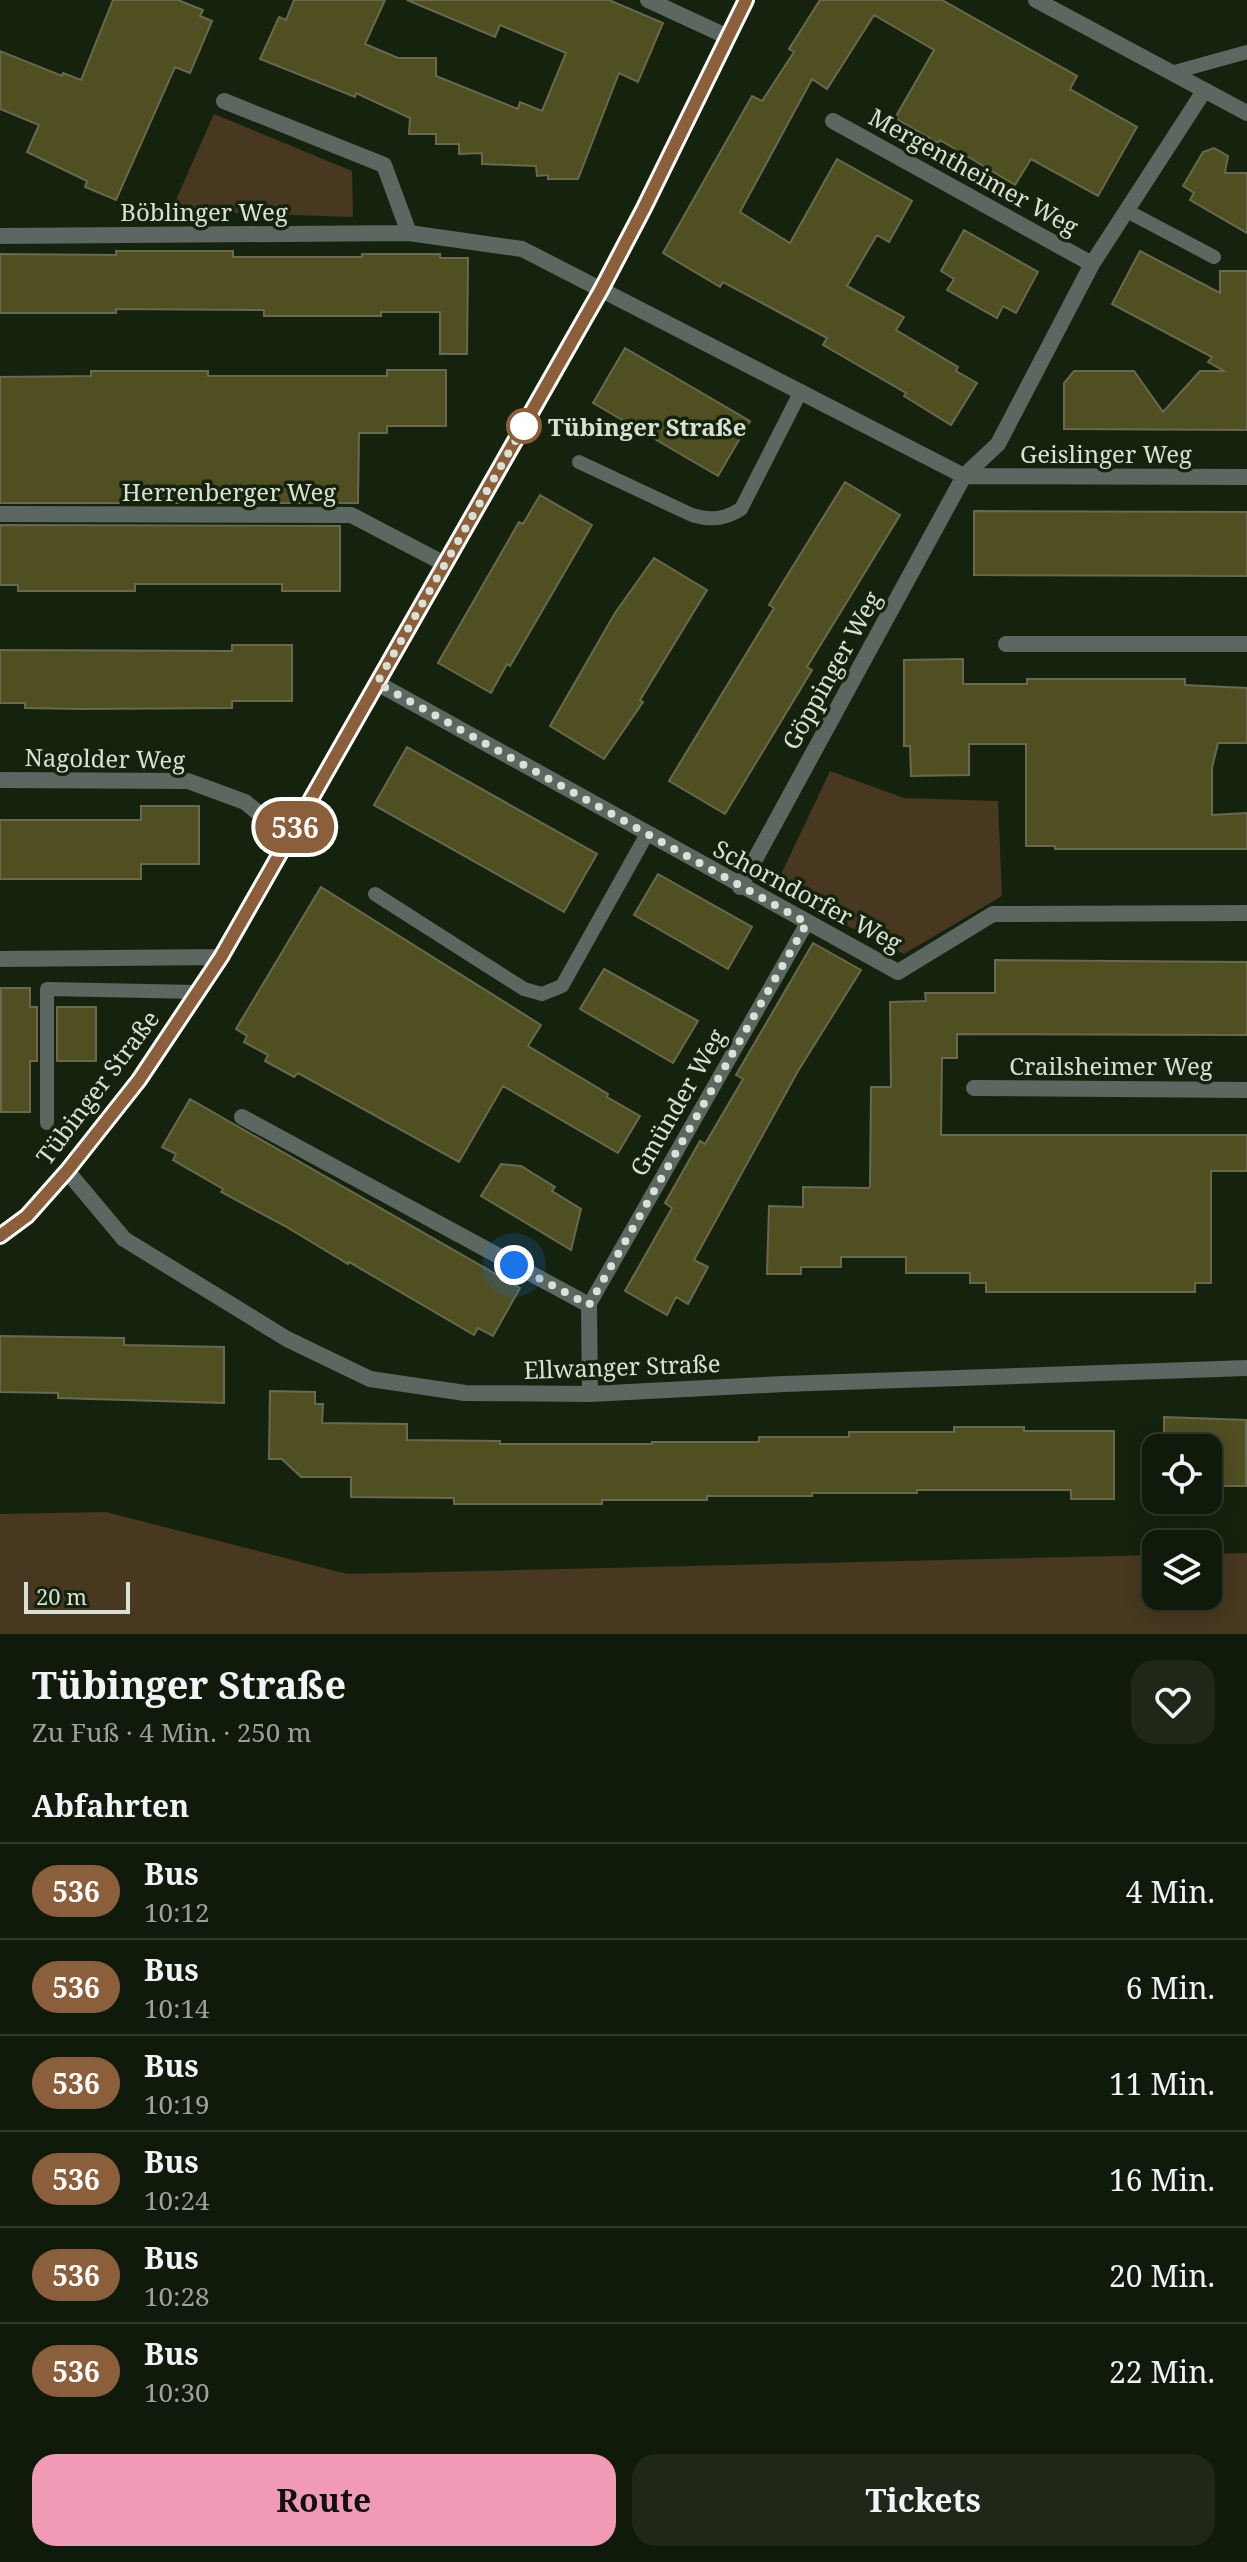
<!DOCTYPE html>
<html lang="de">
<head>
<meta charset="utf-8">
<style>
	:root { --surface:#101a0a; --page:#1e2718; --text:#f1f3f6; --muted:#9ca19c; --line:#30382b; --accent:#f09ab6 }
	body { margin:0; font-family:"Noto Serif",serif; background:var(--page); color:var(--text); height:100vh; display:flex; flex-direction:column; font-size:30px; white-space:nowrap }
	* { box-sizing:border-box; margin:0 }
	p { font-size:26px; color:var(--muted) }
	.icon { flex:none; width:44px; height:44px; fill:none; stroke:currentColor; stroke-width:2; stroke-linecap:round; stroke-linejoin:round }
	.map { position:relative; height:1634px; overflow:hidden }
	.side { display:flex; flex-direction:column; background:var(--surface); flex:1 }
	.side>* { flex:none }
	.badge { padding:0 16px; border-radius:26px; font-size:28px; line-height:52px }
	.tools { position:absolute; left:1142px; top:1434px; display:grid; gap:16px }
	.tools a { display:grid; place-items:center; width:80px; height:80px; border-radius:16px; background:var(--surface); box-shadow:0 4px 20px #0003,0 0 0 2px var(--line); font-size:40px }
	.scale { position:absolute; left:24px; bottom:20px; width:106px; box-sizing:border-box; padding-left:8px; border:4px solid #d8e1d4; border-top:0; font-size:22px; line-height:28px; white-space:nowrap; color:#d8e1d4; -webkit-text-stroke:6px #15220e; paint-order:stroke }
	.you { position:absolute; width:40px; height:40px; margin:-20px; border:6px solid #fff; border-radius:50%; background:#1a73e8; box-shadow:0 0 0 12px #1a73e833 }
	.map>.badge { position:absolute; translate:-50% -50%; box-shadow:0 0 0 4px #fff }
	h2 { padding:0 32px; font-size:30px; line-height:72px }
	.round { display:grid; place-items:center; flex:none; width:84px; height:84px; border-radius:24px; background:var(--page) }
	.head { display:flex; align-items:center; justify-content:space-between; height:136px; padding:0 32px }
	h1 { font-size:38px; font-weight:700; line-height:60px }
	.primary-button { display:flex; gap:16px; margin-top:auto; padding:16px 32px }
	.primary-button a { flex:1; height:92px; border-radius:24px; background:var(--accent); color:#111; font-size:32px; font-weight:700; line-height:92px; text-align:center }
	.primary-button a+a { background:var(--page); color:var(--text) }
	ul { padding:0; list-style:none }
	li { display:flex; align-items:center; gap:24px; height:96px; padding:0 32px; border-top:2px solid var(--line) }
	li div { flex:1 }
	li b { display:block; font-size:30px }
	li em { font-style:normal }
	li .badge { min-width:88px; font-weight:700; text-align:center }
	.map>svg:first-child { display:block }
	.green { fill:#47381f }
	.building { fill:#504f22; stroke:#68694e; stroke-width:2 }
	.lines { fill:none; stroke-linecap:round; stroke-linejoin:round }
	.lane { stroke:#5b6760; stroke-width:14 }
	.street { stroke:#5b6760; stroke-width:16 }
	.line-casing { stroke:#fff; stroke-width:18 }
	.line { stroke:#8b5e3c; stroke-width:12 }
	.walk { stroke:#d8e1d4; stroke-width:8; stroke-dasharray:0 14.4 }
	.stop-dot { fill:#fff; stroke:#8b5e3c; stroke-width:4 }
	.labels { text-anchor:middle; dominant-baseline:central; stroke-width:7; stroke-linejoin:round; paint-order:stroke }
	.street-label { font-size:24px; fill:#d8e1d4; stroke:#15220e }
	.stop-label { font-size:24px; font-weight:bold; fill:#d8e1d4; stroke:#15220e; text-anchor:start }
</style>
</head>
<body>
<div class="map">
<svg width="1247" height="1634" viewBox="0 0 1247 1634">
	<rect width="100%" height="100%" fill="#15220e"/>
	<path class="green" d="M214,114l138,57 1,46 -182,-6z
		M830,771l74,27 94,3 4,95 -98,58 -130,-65z
		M106,1512l241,62 809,-19v41h52v-42l39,-1v81h-1247v-120z"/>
	<path class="building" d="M113,0h65l25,10 -3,6 12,5 -22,52 -15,-6 -59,133 -31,-13 2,-6 -60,-29 12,-27 -39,-16v-58l62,25 1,-3 18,7z
		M294,0h91l-20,44 33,14h38v18l82,33 2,-7 22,9 24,-58 -66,-28 -5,12 -88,-37h202l54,23 -25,59 -19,-9 -41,106h-30v-4l-11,1 -1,-10 -54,-2v-11l-23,1v-10h-23v-10h-27l1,-16 -54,-25 -1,4 -95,-38 19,-42 7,3z
		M820,0h122l135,76 -7,13 67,38 -39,69 -67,-37 -16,26 -75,-45 -2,3 -43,-25 39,-68 -60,-35 -47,74 -15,-10 -72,133 50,31 47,-84 75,42 -23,41 -12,-7 -30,51 57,31 -8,13 62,37 -2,4 21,12 -26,42 -47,-29 2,-3 -83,-48 4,-7 -104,-56 -3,5 -57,-34 89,-157 10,5 32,-49 -5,-3z
		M1214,148l14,8 -3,17h22v60l-57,-33 4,-7 -11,-7 20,-34z
		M964,230l74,42 -22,41 -13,-7 -6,12 -50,-28 7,-11 -13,-8z
		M116,251h117v6h129v-3h78v4h28l-1,96h-27v-42h-59v4h-117v-6l-148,-1v4h-116v-59l116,1z
		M1140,251l80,42v-22h27v159l-183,-1v-46l10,-12h60l29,41 37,-41h24l-16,-9 4,-5 -100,-53z
		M625,348l125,73 -32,55 -125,-73z
		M387,370h59v56h-59v7h-28l-1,70h-358v-126l91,-1v-5h117v5h179z
		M845,482l55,33 -93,152 5,3 -87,144 -56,-33 105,-173 -5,-3z
		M540,495l52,30 -82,141 -3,-2 -16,29 -53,-30 81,-141 4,2z
		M974,511l273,1v64l-273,-1z
		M0,525l340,1v65h-58v-7h-147v7h-117v-6h-18z
		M654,558l53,32 -67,110 3,2 -39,57 -54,-33 65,-113z
		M232,645h60v56h-60v7l-149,1 -58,-1v-5h-25v-53l232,1z
		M963,659v25h64v-5h158v6l62,3v55h-29l-6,25v47l35,-2v36h-192v-3h-29v-102h-57v31l-58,1 -1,-30h-6v-86z
		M407,747l190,107 -33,58 -190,-107z
		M141,806h58v58h-58v15h-141v-59h141z
		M658,874l94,53 -24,42 -94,-54z
		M321,887l220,138 -13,21 80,48 -1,3 33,19 -22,37 -115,-67 -44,76 -161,-89 -4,4 -29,-16 3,-6 -24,-13 3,-6 -11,-7z
		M813,943l48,27 -63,101 -104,189 14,7 -20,37 -12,-7 -9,18 -42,-24 47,-83 -7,-5 35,-62 5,3 38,-65 -7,-4z
		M995,960l252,2v73l-290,-1v24h-15l-1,77h306v36h-36v112h-16v9h-209v-9h-16v-10h-64v-16h-65v10h-40v7h-34l2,-68 34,1v-20l66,1 1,-2 1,-99h20l-1,-85 36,-1 -1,-8h70z
		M604,969l94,52 -25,42 -93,-54z
		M1,988h29v19h7v54h-7v51h-29z
		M57,1007h39v54h-39z
		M190,1099l330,189 -27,48 -15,-8 -4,7 -125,-73 -1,2 -63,-38 -64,-34 2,-3 -50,-29 3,-6 -14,-7z
		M501,1164l20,2 34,21 -3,4 29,18 -10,41 -90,-54z
		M0,1336l124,2v7l100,2v56l-166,-5v-5l-58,-1z
		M270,1391l45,1v12h8l-1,19 85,1v16l93,1v3h152v-2h107v-5h90v-5h105v-5h70v4h90v68h-43v-9h-154v3h-105v3h-105v4h-105v4h-148v-6l-103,-1v-20h-50l-19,-18h-13z
		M1164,1417l82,3v66h-38v-38h-44z"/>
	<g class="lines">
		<path class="lane" d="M1171,73l76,-21
			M1127,211l87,46
			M579,462l113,53c19,6 33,4 49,-6l60,-118
			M375,894l149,95 18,5 20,-8 85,-152
			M47,1123v-134l150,3
			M589,1305l218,-382"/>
		<path class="street" d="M648,0l80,37
			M1036,0l211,113
			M224,101l160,64 25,68
			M833,121l259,143
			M0,236l409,-3 113,16 442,227 34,-32 94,-180 112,-173
			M0,514l351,1 94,49
			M1006,644h241
			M377,683l521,289 95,-58 254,-1
			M0,780l188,1 57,21 44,36
			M740,887l224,-411 283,1
			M0,959l221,-2
			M974,1088l273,2
			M242,1117l347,188 1,89
			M67,1171l57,68 163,100 83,40 95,14 125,1 194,-10 463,-16
			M0,1236l27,-20 40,-45 72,-91 82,-123 380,-667 43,-82 102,-208"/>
	</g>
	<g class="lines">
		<g class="line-casing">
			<path id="line" d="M0,1236l27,-20 40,-45 72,-91 82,-123 380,-667 43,-82 102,-208"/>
		</g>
		<use href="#line" class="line"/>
		<path class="walk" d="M514,1265l75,40 218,-382 -430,-240 147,-257"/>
	</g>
	<circle class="stop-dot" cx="524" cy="426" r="16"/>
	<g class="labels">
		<g class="street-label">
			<text transform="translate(974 171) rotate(29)">Mergentheimer Weg</text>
			<text x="204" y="211">Böblinger Weg</text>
			<text x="1106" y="453">Geislinger Weg</text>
			<text x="229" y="491">Herrenberger Weg</text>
			<text transform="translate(831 670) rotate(-61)">Göppinger Weg</text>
			<text transform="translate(105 758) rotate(1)">Nagolder Weg</text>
			<text transform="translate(808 895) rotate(28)">Schorndorfer Weg</text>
			<text x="1111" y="1065">Crailsheimer Weg</text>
			<text transform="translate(97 1087) rotate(-53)">Tübinger Straße</text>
			<text transform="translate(677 1102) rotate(-60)">Gmünder Weg</text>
			<text transform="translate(622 1366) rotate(-2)">Ellwanger Straße</text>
		</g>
		<g class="stop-label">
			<text x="548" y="426">Tübinger Straße</text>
		</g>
	</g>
</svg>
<div class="tools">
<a><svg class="icon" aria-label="locate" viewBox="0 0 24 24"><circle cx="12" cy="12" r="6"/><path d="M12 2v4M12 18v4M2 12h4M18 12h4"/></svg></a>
<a><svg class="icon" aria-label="layers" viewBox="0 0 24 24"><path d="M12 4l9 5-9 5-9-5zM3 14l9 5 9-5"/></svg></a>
</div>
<div class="scale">20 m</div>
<div class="you" style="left:514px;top:1265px"></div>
<b class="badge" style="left:295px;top:827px;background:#8b5e3c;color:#fff">536</b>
</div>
<section class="side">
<div class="head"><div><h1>Tübinger Straße</h1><p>Zu Fuß · 4 Min. · 250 m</p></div><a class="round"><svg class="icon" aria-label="heart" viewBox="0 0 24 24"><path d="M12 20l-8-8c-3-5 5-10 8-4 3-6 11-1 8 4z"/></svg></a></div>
<h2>Abfahrten</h2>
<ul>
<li><span class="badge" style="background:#8b5e3c;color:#fff">536</span><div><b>Bus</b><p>10:12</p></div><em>4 Min.</em></li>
<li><span class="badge" style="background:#8b5e3c;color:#fff">536</span><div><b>Bus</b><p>10:14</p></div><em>6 Min.</em></li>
<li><span class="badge" style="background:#8b5e3c;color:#fff">536</span><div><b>Bus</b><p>10:19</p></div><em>11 Min.</em></li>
<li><span class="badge" style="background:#8b5e3c;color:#fff">536</span><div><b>Bus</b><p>10:24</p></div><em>16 Min.</em></li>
<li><span class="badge" style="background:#8b5e3c;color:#fff">536</span><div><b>Bus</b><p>10:28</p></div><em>20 Min.</em></li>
<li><span class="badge" style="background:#8b5e3c;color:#fff">536</span><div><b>Bus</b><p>10:30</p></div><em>22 Min.</em></li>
</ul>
<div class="primary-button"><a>Route</a><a>Tickets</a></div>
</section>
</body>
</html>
